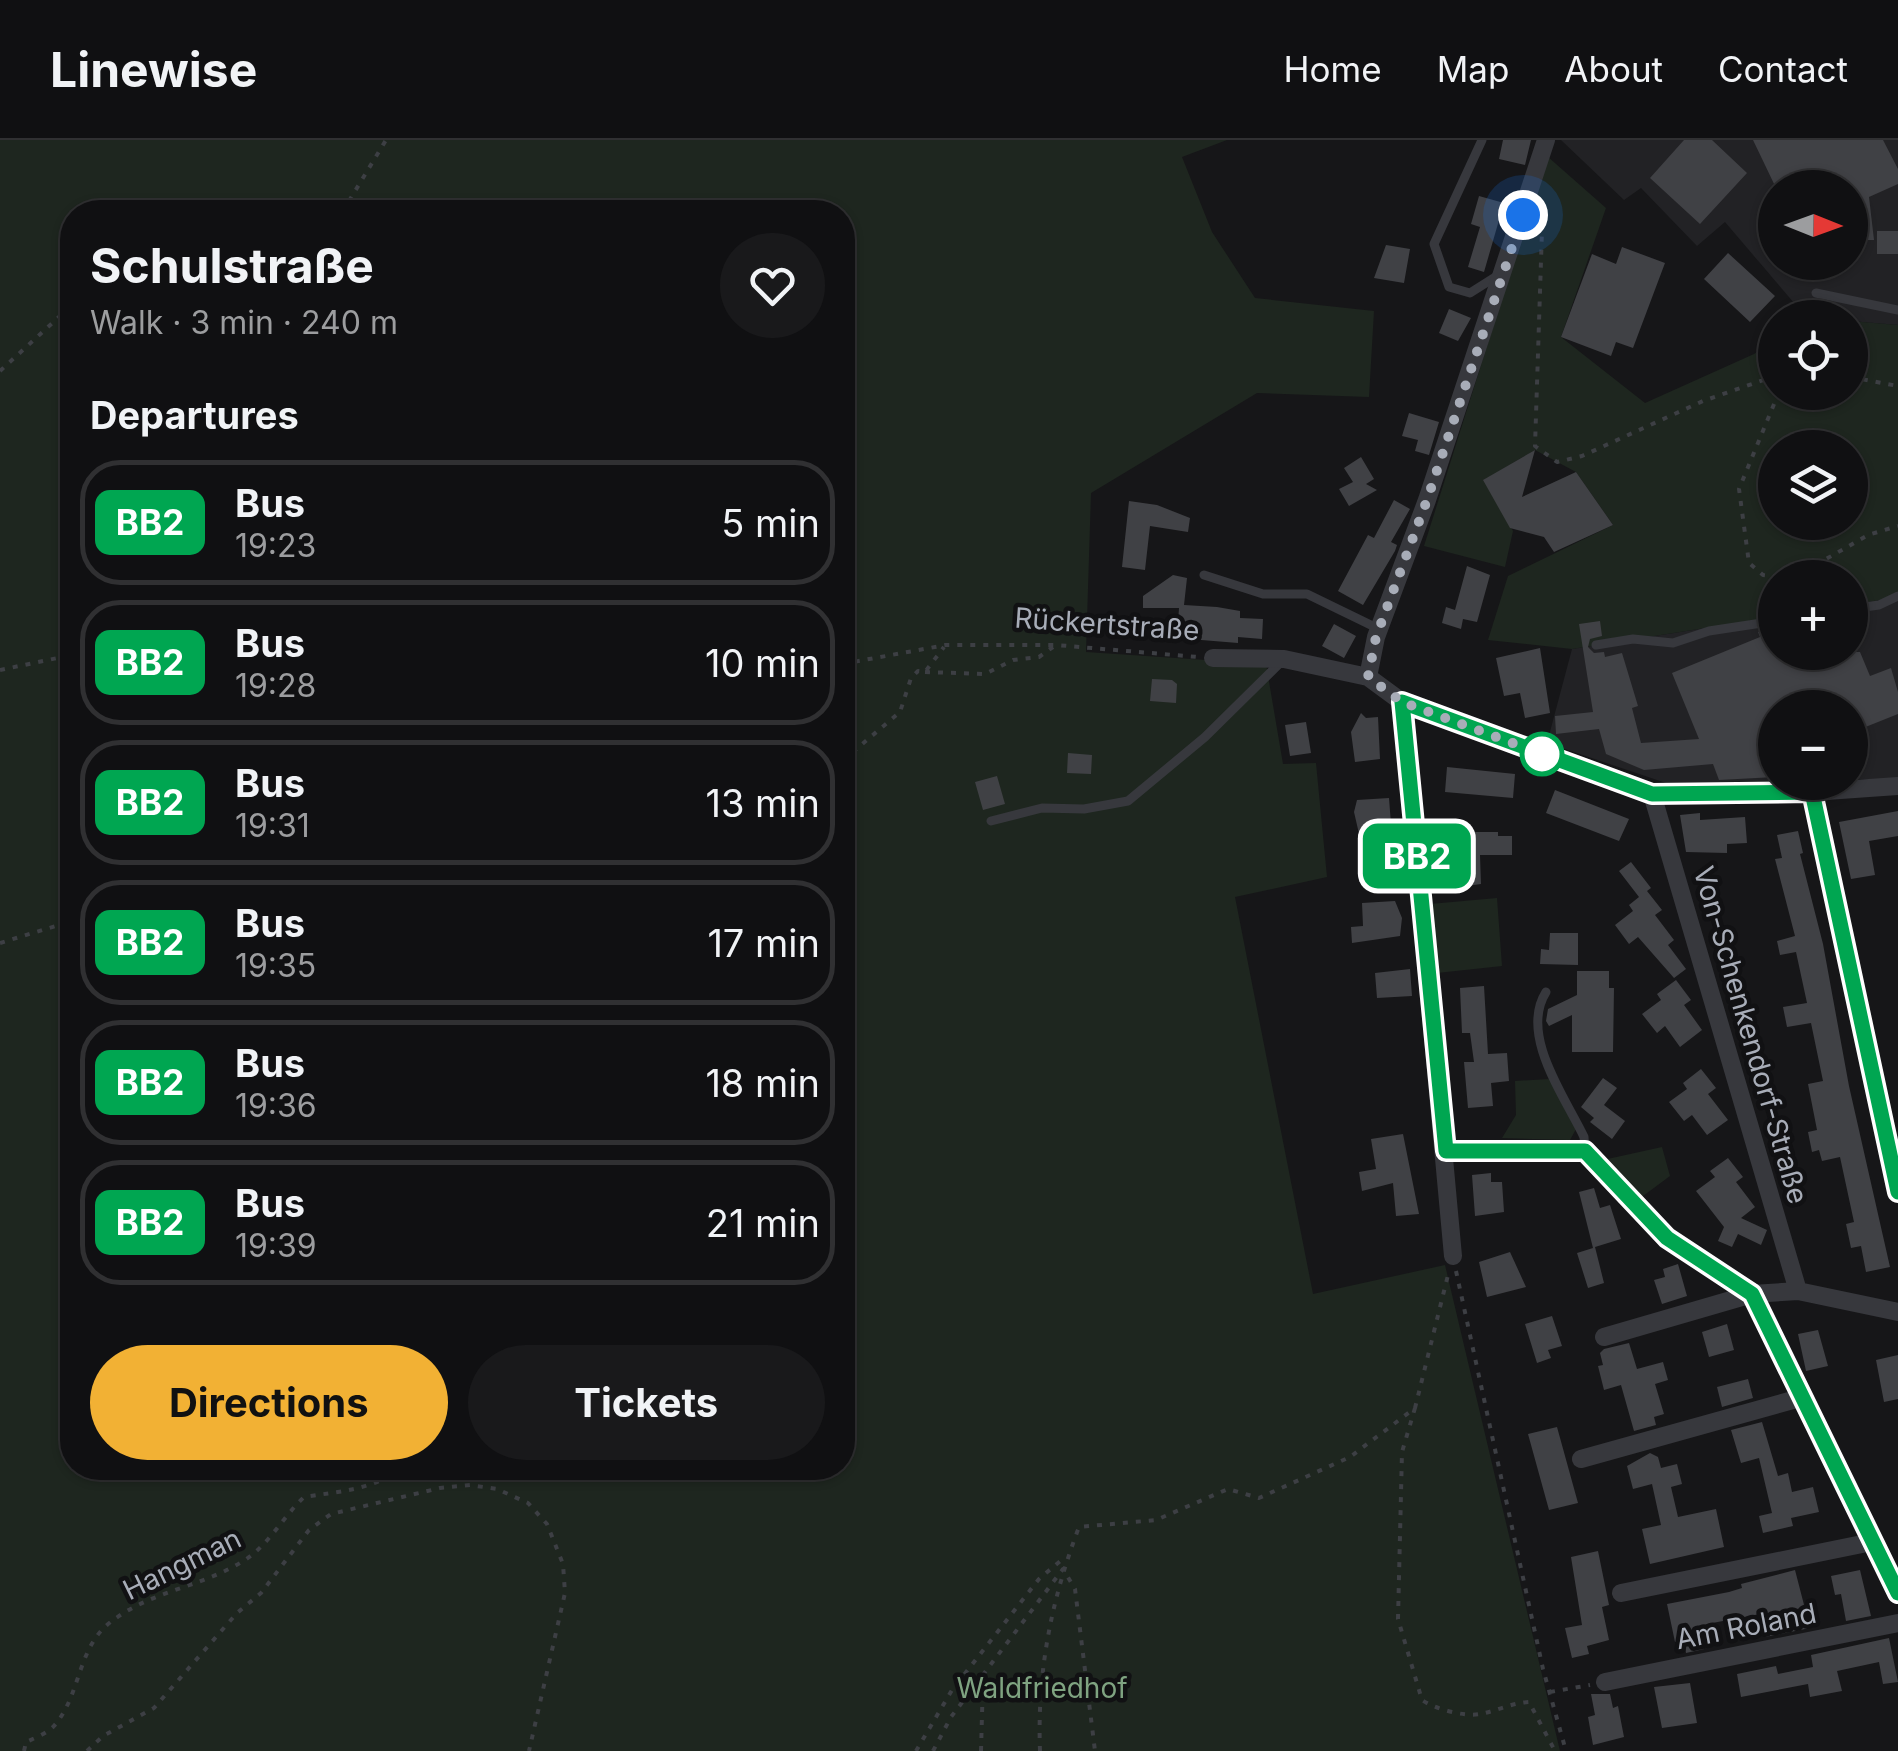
<!DOCTYPE html>
<html lang="en">
<head>
<meta charset="utf-8">
<style>
	:root { --surface:#101012; --page:#19191b; --text:#f1f3f6; --muted:#9c9d9f; --line:#303032; --accent:#f2b134 }
	body { margin:0; font-family:Inter,sans-serif; background:var(--page); color:var(--text); height:100vh; display:flex; flex-direction:column; font-size:38px; white-space:nowrap }
	* { box-sizing:border-box; margin:0 }
	p { font-size:32px; color:var(--muted) }
	.icon { flex:none; width:55px; height:55px; fill:none; stroke:currentColor; stroke-width:2; stroke-linecap:round; stroke-linejoin:round }
	.map { position:relative; flex:1; overflow:hidden }
	.drawer { position:absolute; left:60px; top:60px; width:795px; height:1280px; display:flex; flex-direction:column; background:var(--surface); border-radius:40px; box-shadow:0 2px 8px #0004,0 0 0 2px var(--line) }
	.drawer>* { flex:none }
	.badge { padding:0 20px; border-radius:15px; font-size:35px; line-height:65px }
	.needle { width:65px; rotate:91deg }
	.controls { position:absolute; left:1758px; top:30px; display:grid; gap:20px }
	.controls a { display:grid; place-items:center; width:110px; height:110px; border-radius:50%; background:var(--surface); box-shadow:0 2px 8px #0004,0 0 0 2px var(--line); font-size:50px }
	.you { position:absolute; width:50px; height:50px; margin:-25px; border:8px solid #fff; border-radius:50%; background:#1a73e8; box-shadow:0 0 0 15px #1a73e833 }
	.map>.badge { position:absolute; translate:-50% -50%; box-shadow:0 0 0 5px #fff }
	h2 { padding:0 30px; font-size:38px; line-height:90px }
	.round { display:grid; place-items:center; flex:none; width:105px; height:105px; border-radius:52px; background:var(--page) }
	.overview { display:flex; align-items:center; justify-content:space-between; height:170px; padding:0 30px }
	h1 { font-size:48px; font-weight:700; line-height:75px }
	.cta { display:flex; gap:20px; margin-top:auto; padding:20px 30px }
	.cta a { flex:1; height:115px; border-radius:60px; background:var(--accent); color:#111; font-size:40px; font-weight:700; line-height:115px; text-align:center }
	.cta a+a { background:var(--page); color:var(--text) }
	ul { padding:0; list-style:none }
	li { display:flex; align-items:center; gap:30px; height:125px; margin:0 20px 15px; padding:0 10px; border:5px solid var(--line); border-radius:40px }
	li div { flex:1 }
	li b { display:block; font-size:38px }
	li em { font-style:normal }
	li .badge { min-width:110px; font-weight:700; text-align:center }
	header { display:flex; align-items:center; gap:60px; box-sizing:border-box; height:140px; padding:0 50px; background:var(--surface); border-bottom:2px solid var(--line) }
	header strong { font-size:48px }
	nav { display:flex; gap:55px; margin-inline-start:auto; font-size:35px }
	.map>svg:first-child { display:block }
	.built { fill:#222225; fill-rule:evenodd }
	.green { fill:#1e261f; fill-rule:evenodd }
	.building { fill:#404145 }
	.lines { fill:none; stroke-linecap:round; stroke-linejoin:round }
	.path { stroke:#3d3f44; stroke-width:4; stroke-dasharray:5 8; stroke-linecap:butt }
	.lane { stroke:#37383d; stroke-width:9 }
	.street { stroke:#37383d; stroke-width:18 }
	.line-casing { stroke:#fff; stroke-width:22 }
	.line { stroke:#00a651; stroke-width:15 }
	.walk { stroke:#a8adb8; stroke-width:10; stroke-dasharray:0 18 }
	.stop-dot { fill:#fff; stroke:#00a651; stroke-width:5 }
	.labels { text-anchor:middle; dominant-baseline:central; stroke-width:9; stroke-linejoin:round; paint-order:stroke }
	.street-label { font-size:28px; fill:#a8adb8; stroke:#111113 }
	.park-label { font-size:28px; fill:#7fa381; stroke:#111113 }
</style>
</head>
<body>
<header>
<strong>Linewise</strong>
<nav><a>Home</a><a>Map</a><a>About</a><a>Contact</a></nav>
</header>
<div class="map">
<svg width="1898" height="1611" viewBox="0 0 1898 1611">
	<rect width="100%" height="100%" fill="#161618"/>
	<path class="built" d="M1561,0h337v185l-48,-4v-3l-44,-1 -81,-95 -28,24 -56,-58 -17,12zM1775,48h75v74h-75z
		M1898,457v182h-48v-71h-75v73l-109,2 -119,-40 25,-94 203,-32v35h75v-47z"/>
	<path class="green" d="M0,0h1227l-45,17 30,75 43,66 119,13 -5,86 -112,-4 -166,100 -5,159 180,12 17,100 33,-1 11,114 -92,20 78,397 132,-29 115,486h-1560zM72,72h770v1256h-770z
		M1547,16l59,52 -45,129 84,66 109,-49 21,-14v52h75v-71l48,4v272l-48,8v-27h-75v39l-203,32 -84,-9 20,-64 105,-51 -37,-53 -41,-22 -51,30 29,51 -8,36 -81,-21zM1775,308h75v74h-75z
		M1497,758l5,68 -65,7 -7,-69z
		M1550,939l26,50 -6,11 -68,-2 14,-23 -1,-34z
		M1662,1007l8,29 -31,23 -36,-39z"/>
	<path class="building" d="M1503,0h28l-6,25 -26,-6z
		M1684,0h28l35,33 -47,51 -50,-46z
		M1753,0h130l15,29v15l-29,13 5,43h-17v-22h-7v-30h-74z
		M1479,56l25,7 -20,69 -16,-5 12,-40 -9,-3z
		M1877,91h21v23h-21z
		M1386,105l24,4 -6,34 -30,-5z
		M1622,107l43,16 -32,85 -17,-6 -5,14 -50,-19 31,-83 24,10z
		M1728,113l47,43 -25,26 -46,-43z
		M1449,169l22,9 -13,23 -19,-8z
		M1409,273l30,9 -10,33 -14,-4 3,-11 -16,-4z
		M1535,310l-13,47 54,-25 37,53 -59,27 -10,-15 -34,-9 -27,-48z
		M1361,317l13,22 -8,5 11,6 -28,16 -10,-17 14,-7 -9,-14z
		M1394,360l16,9 -19,33 6,3 -2,6 -32,54 -25,-14 30,-56 6,3z
		M1129,361l28,4 33,13 -2,14 -38,-6 -5,44 -23,-3z
		M1467,426l23,9 -13,47 -14,-3 -2,10 -19,-6 4,-16 9,3z
		M1173,435l14,3 -3,27 33,2 23,4v7l23,1 -1,20 -24,-2v6l-61,-5 2,-30h-36v-12z
		M1600,481l2,15 -12,3 -2,8 6,6 10,-1 1,5 17,-4 16,53 -6,2 9,35 58,-4 -27,-66 88,-36 -2,-5 17,-3v23h85l10,24 21,-8 7,24v22l-45,18 -3,-24h-75v69l-56,3 -6,-16 -69,6 -38,-16 -7,-25 -43,5 -1,-18 38,-4 -14,-88z
		M1334,484l22,12 -12,22 -22,-12z
		M1540,508l10,65 -25,5 -5,-25 -16,3 -8,-38z
		M1152,539l20,1 5,4 -1,19 -26,-2z
		M1361,573l5,5 12,-1 2,42 -25,3 -4,-30z
		M1306,582l5,31 -21,3 -5,-31z
		M1068,613l24,2 -1,19 -24,-1z
		M1447,627l68,7 -2,24 -68,-6z
		M997,636l8,28 -22,6 -8,-28z
		M1555,650l74,29 -10,22 -73,-28z
		M1389,658l5,65 -21,2 -2,-28 -11,1 -6,-26 3,-12z
		M1898,671v25l-29,5 6,34 -24,4 -12,-57z
		M1700,673v7l45,-3 2,26 -20,1v9l-41,-1 -6,-37z
		M1798,691l5,22 -3,1 23,90 26,142 41,181 -24,5 -5,-26 -10,2 -5,-24 8,-2 -14,-65 -18,4 -3,-11 -7,2 -4,-20 9,-2 -9,-46 15,-3 -12,-58 -24,4 -4,-20 24,-4 -11,-51 -16,3 -3,-14 18,-5 -20,-77 7,-1 -5,-23z
		M1468,692h30v4h14v19h-32l1,29 -22,3 -5,-2 -1,-32h15z
		M1631,722l20,26 -4,3 15,19 -7,5 19,25 -6,5 18,24 -12,9 -36,-41 -9,7 -14,-19 18,-14 -4,-6 10,-8 -20,-26z
		M1395,761l7,17 -2,18 -48,7 -1,-16 12,-1 -1,-23z
		M1550,793h28v32l-38,-1 1,-15 8,1z
		M1410,829l2,27 -35,2 -2,-25z
		M1577,831h32v17h5l-1,64h-41v-37l-23,11 -3,-5 2,-12 29,-14z
		M1676,840l15,20 -7,5 18,25 -22,17 -15,-21 -8,7 -15,-19 19,-14 -4,-6z
		M1484,846l4,68 19,-1 2,28 -18,2 2,23 -25,2 -4,-46h10l-4,-29h-8l-2,-45z
		M1701,929l15,19 -8,6 20,26 -21,15 -15,-20 -8,6 -15,-19 18,-13 -4,-6z
		M1603,938l14,10 -13,17 21,16 -13,18 -22,-17 4,-4 -13,-11z
		M1403,994l16,80 -23,2 -3,-33 -31,8 -3,-19 17,-3 -5,-30z
		M1728,1018l15,19 -7,5 19,25 -14,11 26,12 -6,15 -23,-11 -6,13 -14,-6 6,-14 -28,-36 19,-14 -5,-6z
		M1491,1033v9h11l2,30 -29,4 -3,-41z
		M1594,1048l6,20 10,-3 11,34 -26,8 9,36 -16,5 -11,-35 16,-5 -14,-56z
		M1510,1112l16,35 -39,10 -8,-35z
		M1678,1124l9,32 -25,8 -8,-24 11,-3 -2,-8z
		M1552,1176l10,30 -14,4 3,8 -14,5 -12,-39z
		M1727,1184l7,26 -25,7 -7,-25z
		M1818,1190l10,36 -22,5 -8,-37z
		M1629,1203l8,26 26,-7 5,18 -13,4 9,30 -10,3 2,8 -22,6 -13,-46 -17,5 -6,-24 5,-1 -3,-12 4,-4z
		M1898,1215v44l-14,3 -8,-42z
		M1748,1239l5,19 -31,9 -5,-20z
		M1762,1282l16,54 10,-3 4,19 21,-5 6,25 -28,6 2,8 -30,7 -4,-17 13,-3 -13,-55 -18,5 -10,-33z
		M1557,1287l21,76 -29,7 -21,-76z
		M1650,1313l8,4 3,11 16,-4 5,20 -11,3 7,30 38,-8 8,38 -74,17 -8,-35 19,-4 -9,-41 -19,5 -6,-23z
		M1598,1411l11,54 -7,2 7,33 -22,6 2,8 -17,4 -7,-30 17,-3 -11,-68z
		M1795,1430l15,58 -45,9 -5,-23 -53,10 2,12 -7,2 2,11 -18,4 -2,-12 -9,1 -8,-38 62,-12 13,-4 -1,-4z
		M1860,1430l11,46 -25,5 -5,-27 -6,1 -4,-19z
		M1889,1498l9,44 -15,2 -4,-22 -42,9 5,20 -32,6 -2,-13 -67,13 -4,-23 39,-8 2,8 35,-7 -2,-12z
		M1690,1543l7,40 -35,5 -8,-41z
		M1591,1554h19l3,14 5,-2 6,31 -31,8 -5,-28 7,-2z"/>
	<g class="lines">
		<path class="path" d="M349,61l37,-61
			M267,72l33,-8 49,-3 7,11
			M1537,86l5,4 -7,216 22,16 25,-6 121,-55 72,-25
			M0,231l72,-66
			M1850,237l48,9
			M1779,252l-40,97 10,74 14,12 24,3
			M1793,438l75,-43 30,-9
			M842,524l104,-19h110l142,12
			M0,530l72,-15
			M925,532l60,2 28,-14 26,-3 14,-10
			M842,650l12,-39 46,-39 11,-34 7,-7 7,1 19,-25
			M0,803l72,-22
			M1456,1131l87,398 23,82
			M1415,1268l-13,44 -4,167 24,81c13,9 42,17 58,14 17,-3 31,-11 49,-12l26,49
			M1550,1552l40,-7
			M24,1611l2,-9c9,-4 21,-9 27,-15 27,-29 24,-76 54,-102 39,-33 91,-37 133,-62 27,-15 42,-45 64,-66 38,-6 67,-7 99,-29
			M87,1611l16,-15 51,-28 83,-95 24,-20 48,-63 22,-16 109,-26 30,-3 27,4 31,14 19,21 16,40 2,29 -36,158
			M916,1611l36,-61 87,-111 26,-22
			M933,1611l18,-34 112,-148 12,20 20,162
			M981,1611l2,-72
			M1040,1611c-3,-79 11,-150 39,-224l77,-7 72,-31 31,9 91,-41 65,-49 34,-137"/>
		<path class="lane" d="M1482,0l-48,104 15,43 21,6 30,-19
			M1816,153l82,17
			M1204,435l59,19h44l72,35
			M1850,469l29,-4 19,-9
			M1596,505l37,-6 40,4 36,-12 66,-10
			M991,681l51,-13 42,1 44,-8 77,-64 77,-76
			M1546,852c-27,43 19,105 38,145l1,14"/>
		<path class="street" d="M1213,518l71,1 84,18 34,25 250,92 160,-2 86,-6
			M1368,537l8,-40 51,-137 119,-360
			M1402,562l51,554
			M1812,652l86,401
			M1652,654l146,497
			M1446,1011h139l82,87 85,56 146,299
			M1604,1197l148,-43 46,-3 100,21
			M1581,1319l219,-61
			M1621,1453l251,-51
			M1605,1542l293,-59"/>
	</g>
	<g class="lines">
		<g class="line-casing">
			<path id="line" d="M1898,1052l-86,-400 -160,2 -250,-92 44,449h139l82,87 85,56 146,299"/>
		</g>
		<use href="#line" class="line"/>
		<path class="walk" d="M1523,75l-96,285 -51,137 -8,40 34,25 140,52"/>
	</g>
	<circle class="stop-dot" cx="1542" cy="614" r="20"/>
	<g class="labels">
		<g class="street-label">
			<text transform="translate(1107 484) rotate(4)">Rückertstraße</text>
			<text transform="translate(1751 895) rotate(74)">Von-Schenkendorf-Straße</text>
			<text transform="translate(182 1424) rotate(-26)">Hangman</text>
			<text transform="translate(1746 1486) rotate(-11)">Am Roland</text>
		</g>
		<g class="park-label">
			<text x="1042" y="1548">Waldfriedhof</text>
		</g>
	</g>
</svg>
<div class="controls">
<a><svg class="needle" viewBox="-14 -14 28 28"><path d="M0-13l5 13h-10z" fill="#e53935"/><path d="M0 13l5-13h-10z" fill="#9c9d9f"/></svg></a>
<a><svg class="icon" aria-label="locate" viewBox="0 0 24 24"><circle cx="12" cy="12" r="6"/><path d="M12 2v4M12 18v4M2 12h4M18 12h4"/></svg></a>
<a><svg class="icon" aria-label="layers" viewBox="0 0 24 24"><path d="M12 4l9 5-9 5-9-5zM3 14l9 5 9-5"/></svg></a>
<a>+</a>
<a>−</a>
</div>
<div class="you" style="left:1523px;top:75px"></div>
<b class="badge" style="left:1417px;top:716px;background:#00a651;color:#fff">BB2</b>
<section class="drawer">
<div class="overview"><div><h1>Schulstraße</h1><p>Walk · 3 min · 240 m</p></div><a class="round"><svg class="icon" aria-label="heart" viewBox="0 0 24 24"><path d="M12 20l-8-8c-3-5 5-10 8-4 3-6 11-1 8 4z"/></svg></a></div>
<h2>Departures</h2>
<ul>
<li><span class="badge" style="background:#00a651;color:#fff">BB2</span><div><b>Bus</b><p>19:23</p></div><em>5 min</em></li>
<li><span class="badge" style="background:#00a651;color:#fff">BB2</span><div><b>Bus</b><p>19:28</p></div><em>10 min</em></li>
<li><span class="badge" style="background:#00a651;color:#fff">BB2</span><div><b>Bus</b><p>19:31</p></div><em>13 min</em></li>
<li><span class="badge" style="background:#00a651;color:#fff">BB2</span><div><b>Bus</b><p>19:35</p></div><em>17 min</em></li>
<li><span class="badge" style="background:#00a651;color:#fff">BB2</span><div><b>Bus</b><p>19:36</p></div><em>18 min</em></li>
<li><span class="badge" style="background:#00a651;color:#fff">BB2</span><div><b>Bus</b><p>19:39</p></div><em>21 min</em></li>
</ul>
<div class="cta"><a>Directions</a><a>Tickets</a></div>
</section>
</div>
</body>
</html>
